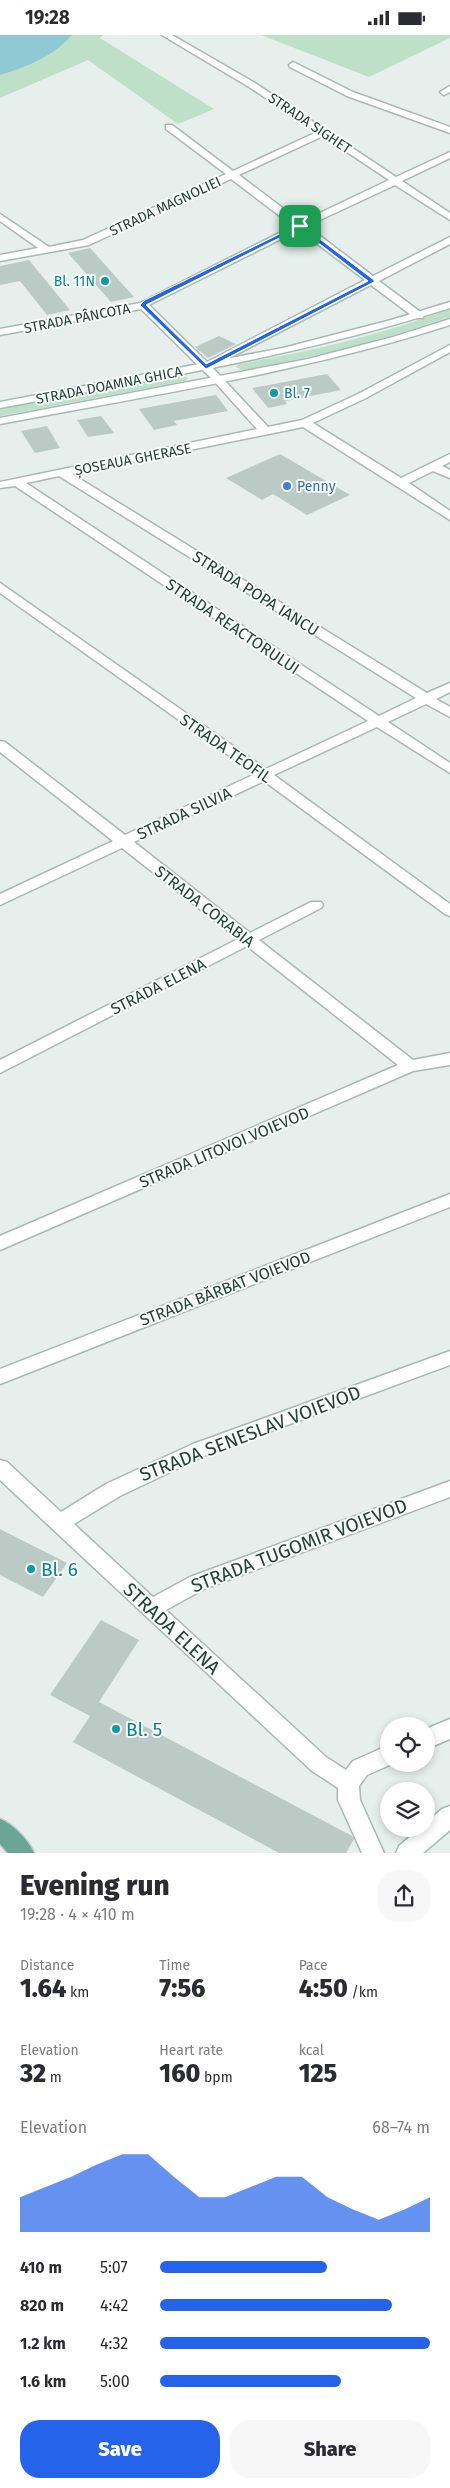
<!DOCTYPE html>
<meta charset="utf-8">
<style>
body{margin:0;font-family:"Fira Sans",sans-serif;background:#f7f7f7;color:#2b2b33;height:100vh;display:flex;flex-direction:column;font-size:19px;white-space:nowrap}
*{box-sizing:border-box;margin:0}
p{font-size:16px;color:#7c7c81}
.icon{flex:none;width:28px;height:28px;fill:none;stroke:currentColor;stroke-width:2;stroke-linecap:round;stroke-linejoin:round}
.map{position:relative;height:1818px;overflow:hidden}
.drawer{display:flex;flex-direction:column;background:#fff;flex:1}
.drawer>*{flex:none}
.tools{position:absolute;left:380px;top:1682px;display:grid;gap:10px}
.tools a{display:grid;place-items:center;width:55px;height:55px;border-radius:50%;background:#fff;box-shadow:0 2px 8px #0003;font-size:25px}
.pin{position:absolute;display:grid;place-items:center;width:42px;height:42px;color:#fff;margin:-21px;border-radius:10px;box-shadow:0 2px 8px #0006}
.round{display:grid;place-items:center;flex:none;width:52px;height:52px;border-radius:20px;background:#f7f7f7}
.head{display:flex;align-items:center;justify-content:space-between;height:85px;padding:0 20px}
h1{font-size:28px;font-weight:800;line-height:38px}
.stats{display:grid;grid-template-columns:repeat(3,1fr);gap:8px;height:85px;padding:5px 20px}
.stats div{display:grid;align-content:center}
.stats b{font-size:25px;font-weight:800}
.stats small{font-size:14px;font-weight:400}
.stats p{font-size:14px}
.chart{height:140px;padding:10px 20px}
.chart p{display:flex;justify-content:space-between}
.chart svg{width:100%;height:90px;margin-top:5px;fill:#2563eb;opacity:.7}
.action{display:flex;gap:10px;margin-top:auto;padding:10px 20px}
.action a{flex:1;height:58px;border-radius:20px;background:#2563eb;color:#fff;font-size:20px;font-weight:800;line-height:58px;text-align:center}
.action a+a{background:#f7f7f7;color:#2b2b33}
ul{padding:0 20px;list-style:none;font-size:16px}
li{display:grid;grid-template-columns:80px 60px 1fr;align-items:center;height:38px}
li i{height:12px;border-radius:6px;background:#2563eb}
.status{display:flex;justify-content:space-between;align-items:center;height:35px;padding:0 25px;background:#fff;direction:ltr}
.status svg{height:14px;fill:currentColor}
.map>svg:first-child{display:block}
.green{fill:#bfe0c8}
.water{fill:#8ec9d4}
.building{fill:#bbcac4}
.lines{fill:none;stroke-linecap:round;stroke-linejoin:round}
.minor-casing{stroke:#a8b8b2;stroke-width:3}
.secondary-casing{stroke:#a4bbb3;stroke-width:3}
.primary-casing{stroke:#c2cac8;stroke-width:3}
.minor{fill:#fff;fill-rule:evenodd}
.secondary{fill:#fff;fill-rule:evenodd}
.primary{fill:#6aa596;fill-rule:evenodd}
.route{fill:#2563eb;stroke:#fff;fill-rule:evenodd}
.culture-dot{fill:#0f9aa8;stroke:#f7fbf9;stroke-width:2}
.shop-dot{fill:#3f7fe0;stroke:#f7fbf9;stroke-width:2}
.labels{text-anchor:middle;stroke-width:4;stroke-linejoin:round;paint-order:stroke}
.far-street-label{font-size:14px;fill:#24423a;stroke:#f7fbf9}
.far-culture-label{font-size:14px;fill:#0d838f;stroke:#f7fbf9;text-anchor:end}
.far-shop-label{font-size:14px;fill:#366cbe;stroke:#f7fbf9;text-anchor:start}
.street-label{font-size:16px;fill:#24423a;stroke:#f7fbf9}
.near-street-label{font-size:19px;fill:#24423a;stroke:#f7fbf9}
.near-culture-label{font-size:19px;fill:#0d838f;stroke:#f7fbf9;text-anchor:start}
</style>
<div class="status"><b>19:28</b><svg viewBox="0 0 49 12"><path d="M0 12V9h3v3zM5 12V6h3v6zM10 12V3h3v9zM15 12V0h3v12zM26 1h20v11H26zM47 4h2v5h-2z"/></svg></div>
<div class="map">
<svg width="450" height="1818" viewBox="0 0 450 1818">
<rect width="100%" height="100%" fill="#e6efeb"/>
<!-- green -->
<path class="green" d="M72,0H103L100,3L214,74L178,89L88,25L0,63V40C28,32 53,22 72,0Z
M261,0H450V3L369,42Z
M450,274V282L359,311L244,336L236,332L239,329C313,316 380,300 450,274Z
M180,340L188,343L185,346L0,381V374Z"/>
<!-- water -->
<path class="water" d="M0,0H72C53,22 27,32 0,40Z"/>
<!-- building -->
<path class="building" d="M90,213L134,262L111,267L68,218Z
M29,225L70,275L47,280L20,246L0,250V231Z
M219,301L236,309L208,323L195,312Z
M327,339L341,355L285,366L287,369L268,373L252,353Z
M216,360L228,376L174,386L177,390L154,395L139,374Z
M101,381L114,398L88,402L77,385Z
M47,391L60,413L35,418L21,396Z
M280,419L350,460L307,480L273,459L262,465L226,443Z
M0,1494L67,1528L43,1562L0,1540Z
M101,1585L139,1605L99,1667L352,1801L354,1804L346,1818H279L73,1707L90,1681L50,1660Z"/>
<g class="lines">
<defs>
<path id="minor" d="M162,0H172L255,48L396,142L450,117V123L402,146L450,178V185L395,150L307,191L373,241L450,202V209L379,246L423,279V283H415L371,250L212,332L268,392L302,385L358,359L450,310V317L366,363L313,388L401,443L450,419V427L442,431L450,435V443L433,436L409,448L450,476V485L303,392L72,439L427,658L450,648V657L436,664L450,672V682L426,669L388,687L450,728V738L377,692L274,740L450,869V881L445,879L264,746L134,807L250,898L311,867H321L323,870L321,873L259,905L413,1025L450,1018V1030L413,1036L0,1215V1201L398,1030L247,911L0,1038V1025L238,904L122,813L0,870V859L113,806L0,717V706L5,707L125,800L255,739L0,558V548L266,734L368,686L15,451L0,453V447L257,394L214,346L141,274L0,300V294L140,268L293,191L231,144L89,210L0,226V220L38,213L0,186V179L49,212L83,205L226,139L166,94V90H172L233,136L317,97L249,52ZM323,101L389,145L301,187L239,140ZM299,195L365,245L207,327L149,270ZM59,441L416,663L379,681L26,448Z
M293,27L353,57L450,92V98L347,61L290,32L289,30Z
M450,51V57L444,60L440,57Z
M450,1159V1172L0,1349V1334Z
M450,1316V1330L206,1420L120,1461L74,1489L153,1562L190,1542L450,1446V1462L204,1554L166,1575L326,1722L346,1735L353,1726L389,1710V1729H392L367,1740L359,1751L360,1765L384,1818H362L338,1765V1753L312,1736L0,1445V1425L7,1427L61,1477L106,1449L193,1409Z
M450,1684V1704L426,1714V1694Z
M450,1771V1795L423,1818H396L399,1811L419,1794H426V1788L442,1774Z"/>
<path id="secondary" d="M450,267V273C303,320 151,345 0,373V367L283,313L391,285Z
M450,284V290C304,337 151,360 0,389V383L308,324L393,302Z"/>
<path id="primary" d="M0,1784C13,1789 28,1805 34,1818H8L0,1809Z"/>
</defs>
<!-- minor casing -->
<use href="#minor" class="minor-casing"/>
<!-- secondary casing -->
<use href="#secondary" class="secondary-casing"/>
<!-- primary casing -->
<use href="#primary" class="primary-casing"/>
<!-- minor -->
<use href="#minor" class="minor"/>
<!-- secondary -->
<use href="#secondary" class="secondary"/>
<!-- primary -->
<use href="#primary" class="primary"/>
</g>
<!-- route -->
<path class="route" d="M300,189L374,245V247L206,334L140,270L145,265ZM299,193L368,246L206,329L146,270Z"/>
<!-- markers -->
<g class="culture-dot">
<circle cx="105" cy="246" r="5"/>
<circle cx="274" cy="358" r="5"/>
<circle cx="31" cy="1534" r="5"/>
<circle cx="116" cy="1694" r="5"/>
</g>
<circle class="shop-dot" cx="287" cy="451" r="5"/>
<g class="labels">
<!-- far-street labels -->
<g class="far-street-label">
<text transform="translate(310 88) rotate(34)" y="5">STRADA SIGHET</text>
<text transform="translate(165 171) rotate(-25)" y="5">STRADA MAGNOLIEI</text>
<text transform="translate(77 283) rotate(-11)" y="5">STRADA PÂNCOTA</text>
<text transform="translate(109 350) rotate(-11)" y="5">STRADA DOAMNA GHICA</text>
<text transform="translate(133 424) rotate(-11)" y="5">ȘOSEAUA GHERASE</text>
</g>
<!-- far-culture labels -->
<g class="far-culture-label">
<text x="95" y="251">Bl. 11N</text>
<text x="284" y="363" text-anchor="start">Bl. 7</text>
</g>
<!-- far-shop labels -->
<g class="far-shop-label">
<text x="297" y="456">Penny</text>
</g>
<!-- street labels -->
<g class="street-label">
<text transform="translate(256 558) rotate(32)" y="6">STRADA POPA IANCU</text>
<text transform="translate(233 591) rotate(34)" y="6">STRADA REACTORULUI</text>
<text transform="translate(226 713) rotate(35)" y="6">STRADA TEOFIL</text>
<text transform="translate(184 778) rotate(-25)" y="6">STRADA SILVIA</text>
<text transform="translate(205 871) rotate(38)" y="6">STRADA CORABIA</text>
<text transform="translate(158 951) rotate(-27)" y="6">STRADA ELENA</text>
<text transform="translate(224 1112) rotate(-23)" y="6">STRADA LITOVOI VOIEVOD</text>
<text transform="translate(225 1253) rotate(-21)" y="6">STRADA BĂRBAT VOIEVOD</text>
</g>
<!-- near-street labels -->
<g class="near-street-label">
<text transform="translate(250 1398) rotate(-21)" y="7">STRADA SENESLAV VOIEVOD</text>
<text transform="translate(299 1510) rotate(-21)" y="7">STRADA TUGOMIR VOIEVOD</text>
<text transform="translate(172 1593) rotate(43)" y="7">STRADA ELENA</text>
</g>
<!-- near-culture labels -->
<g class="near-culture-label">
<text x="41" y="1541">Bl. 6</text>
<text x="126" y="1701">Bl. 5</text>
</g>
</g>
</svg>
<div class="tools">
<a><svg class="icon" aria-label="locate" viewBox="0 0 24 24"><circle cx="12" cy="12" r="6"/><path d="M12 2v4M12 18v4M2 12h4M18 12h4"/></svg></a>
<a><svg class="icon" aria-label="layers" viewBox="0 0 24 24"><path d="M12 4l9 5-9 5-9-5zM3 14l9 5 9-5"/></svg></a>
</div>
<div class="pin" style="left:300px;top:191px;background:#1e9e55"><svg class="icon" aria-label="arrive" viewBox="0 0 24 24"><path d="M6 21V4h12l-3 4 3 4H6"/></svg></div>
</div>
<section class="drawer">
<div class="head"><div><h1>Evening run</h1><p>19:28 · 4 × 410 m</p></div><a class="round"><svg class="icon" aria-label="share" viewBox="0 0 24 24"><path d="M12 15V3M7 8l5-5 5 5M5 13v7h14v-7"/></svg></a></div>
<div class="stats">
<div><p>Distance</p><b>1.64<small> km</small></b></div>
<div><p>Time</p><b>7:56</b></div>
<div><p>Pace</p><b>4:50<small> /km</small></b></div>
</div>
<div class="stats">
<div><p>Elevation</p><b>32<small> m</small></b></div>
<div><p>Heart rate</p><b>160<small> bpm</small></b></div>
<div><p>kcal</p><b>125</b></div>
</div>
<div class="chart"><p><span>Elevation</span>68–74 m</p>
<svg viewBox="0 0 160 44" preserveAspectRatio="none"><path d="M0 44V27L10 22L20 17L30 11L40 6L50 6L60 17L70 27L80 27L90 22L100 17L110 17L120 27L130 33L140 38L150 33L160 27V44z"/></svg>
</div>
<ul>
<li><b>410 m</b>5:07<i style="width:62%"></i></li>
<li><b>820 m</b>4:42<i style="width:86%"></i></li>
<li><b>1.2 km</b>4:32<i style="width:100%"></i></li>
<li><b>1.6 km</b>5:00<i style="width:67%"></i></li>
</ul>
<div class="action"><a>Save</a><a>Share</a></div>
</section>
